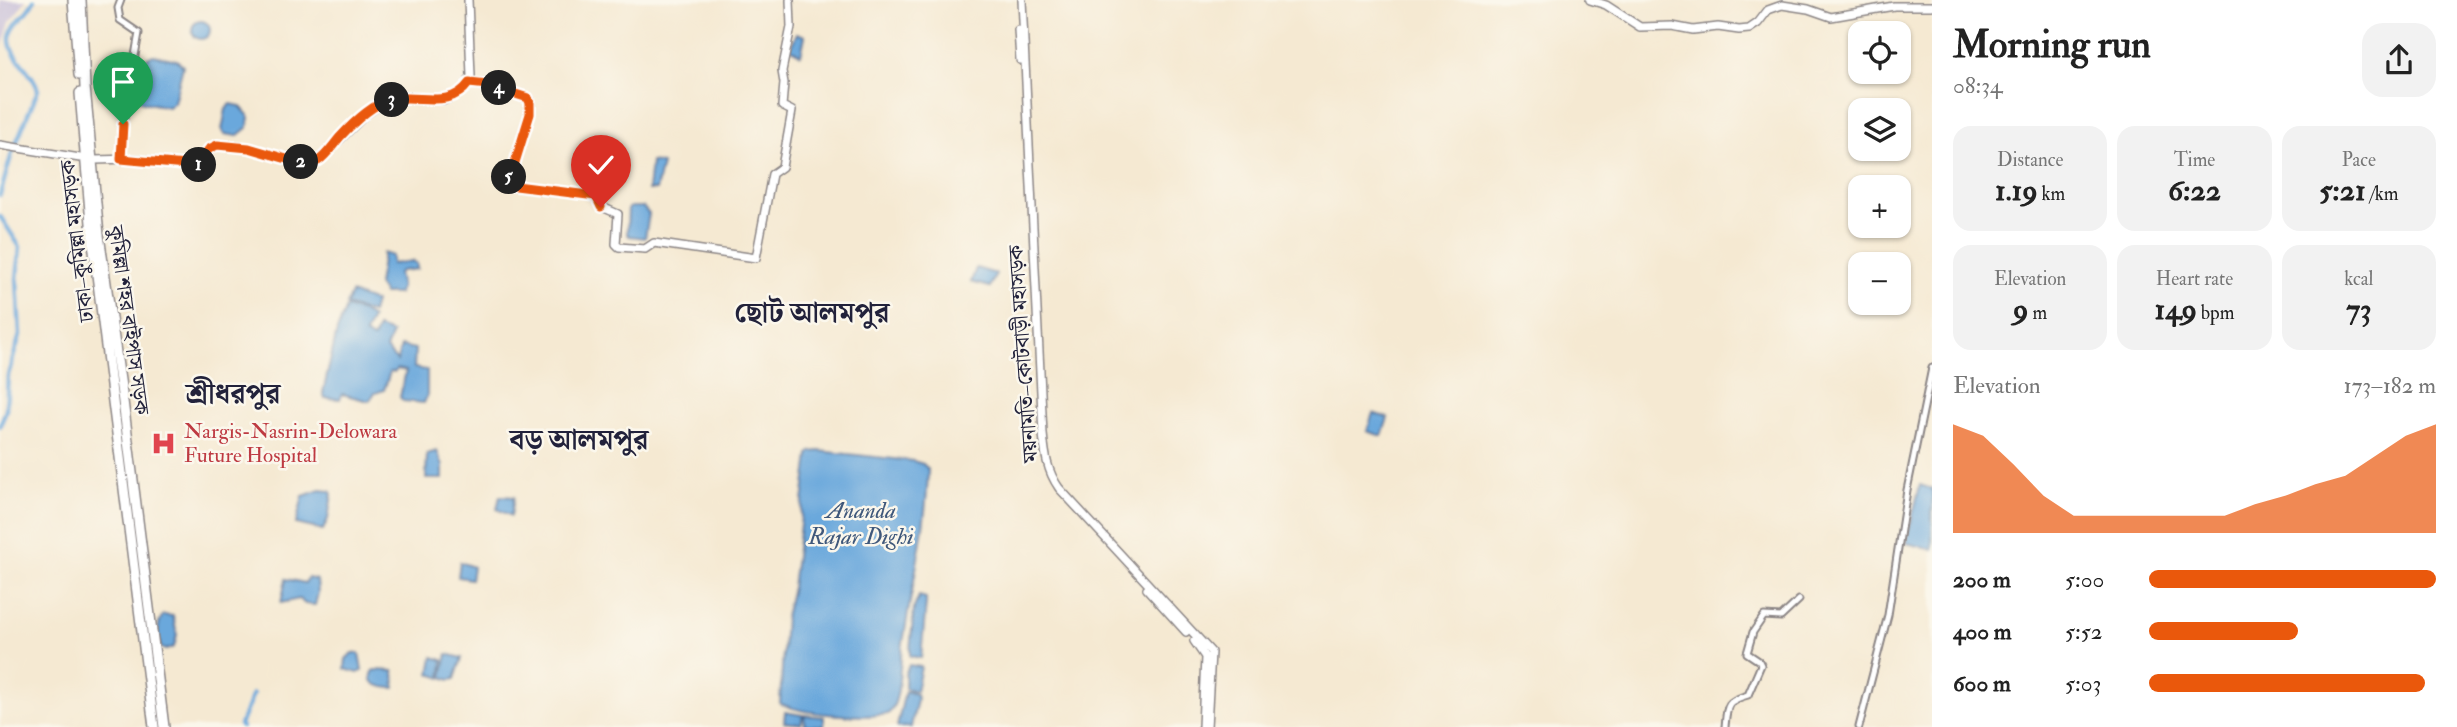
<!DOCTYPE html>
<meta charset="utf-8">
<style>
body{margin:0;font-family:"IM FELL Double Pica","Noto Serif Bengali",serif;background:#f2f2f2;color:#222;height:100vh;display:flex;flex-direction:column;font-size:26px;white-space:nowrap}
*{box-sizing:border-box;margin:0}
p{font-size:23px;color:#767676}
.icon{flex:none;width:38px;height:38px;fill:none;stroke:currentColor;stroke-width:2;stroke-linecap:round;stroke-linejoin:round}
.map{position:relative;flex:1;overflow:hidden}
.sheet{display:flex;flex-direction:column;background:#fff;width:525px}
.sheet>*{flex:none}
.fabs{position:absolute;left:1848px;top:21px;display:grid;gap:14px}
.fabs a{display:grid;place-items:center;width:63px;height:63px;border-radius:14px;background:#fff;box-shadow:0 2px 5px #0004;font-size:35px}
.pin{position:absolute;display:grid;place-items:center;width:60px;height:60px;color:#fff;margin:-72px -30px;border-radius:50% 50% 50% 0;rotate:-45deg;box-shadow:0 0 7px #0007}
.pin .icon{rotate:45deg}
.km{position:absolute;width:35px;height:35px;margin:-18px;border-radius:50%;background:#222;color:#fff;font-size:19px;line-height:35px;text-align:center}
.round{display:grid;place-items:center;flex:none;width:74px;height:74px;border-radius:21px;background:#f2f2f2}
.summary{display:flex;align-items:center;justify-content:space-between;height:119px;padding:0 21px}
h1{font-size:38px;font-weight:800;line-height:52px}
.metrics{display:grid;grid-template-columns:repeat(3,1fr);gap:10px;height:119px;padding:7px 21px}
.metrics div{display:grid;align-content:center;border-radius:18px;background:#f2f2f2;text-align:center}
.metrics b{font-size:30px;font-weight:800}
.metrics small{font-size:19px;font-weight:400}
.metrics p{font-size:19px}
.chart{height:196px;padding:14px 21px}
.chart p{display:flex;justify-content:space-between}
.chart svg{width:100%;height:126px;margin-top:7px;fill:#ea580c;opacity:.7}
ul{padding:0 21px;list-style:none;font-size:23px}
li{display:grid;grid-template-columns:112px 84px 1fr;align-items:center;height:52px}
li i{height:18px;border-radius:9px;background:#ea580c}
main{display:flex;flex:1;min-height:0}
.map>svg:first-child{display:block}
.industrial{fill:#c8bfd8}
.water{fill:#6ba8dc;stroke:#46658c;stroke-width:2}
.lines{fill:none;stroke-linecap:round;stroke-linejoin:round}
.canal{stroke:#6ba8dc;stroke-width:4.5}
.minor-casing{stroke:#8c8686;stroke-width:9}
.major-casing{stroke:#8c8686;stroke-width:10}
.highway-casing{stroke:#8c8686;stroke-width:12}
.minor{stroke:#fff;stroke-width:5}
.major{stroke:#fff;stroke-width:7}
.highway{stroke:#fff;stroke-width:9}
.route-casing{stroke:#fff;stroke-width:14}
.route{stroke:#ea580c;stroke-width:9}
.labels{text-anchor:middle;stroke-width:5;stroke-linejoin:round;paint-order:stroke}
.street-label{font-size:21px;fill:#22223b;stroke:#fbf7ec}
.health-label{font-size:21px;fill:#be3a42;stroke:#fbf7ec;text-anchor:start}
.water-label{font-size:23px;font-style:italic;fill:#3f587b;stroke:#fbf7ec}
.district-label{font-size:28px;font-weight:bold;fill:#22223b;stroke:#fbf7ec}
</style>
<main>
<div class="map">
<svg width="1932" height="727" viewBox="0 0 1932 727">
<rect width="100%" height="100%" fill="#fbf7ec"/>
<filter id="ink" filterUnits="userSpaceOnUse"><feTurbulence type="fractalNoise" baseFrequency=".0143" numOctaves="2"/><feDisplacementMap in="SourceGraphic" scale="14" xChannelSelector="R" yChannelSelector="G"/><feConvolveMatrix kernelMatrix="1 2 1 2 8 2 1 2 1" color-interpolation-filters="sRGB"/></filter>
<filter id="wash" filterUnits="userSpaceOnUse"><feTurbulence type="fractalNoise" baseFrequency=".00686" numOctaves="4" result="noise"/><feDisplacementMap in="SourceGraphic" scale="28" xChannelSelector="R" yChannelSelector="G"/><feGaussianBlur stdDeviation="1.57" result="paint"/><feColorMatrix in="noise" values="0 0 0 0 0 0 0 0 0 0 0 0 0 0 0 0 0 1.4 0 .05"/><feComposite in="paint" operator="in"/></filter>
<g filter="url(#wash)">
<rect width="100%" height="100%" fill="#f5e9d2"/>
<!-- industrial -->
<path class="industrial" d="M0,0H26L10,22L2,47L0,48Z"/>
<!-- water -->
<path class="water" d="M192 30a9 9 0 1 1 18 0a9 9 0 1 1-18 0Z
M797,33L805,36L801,55L790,48Z
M153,55L177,60L183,66L174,102L168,107L143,102L133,95L137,64Z
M231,104L240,106L249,116L248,127L237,136L225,134L222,130L226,109Z
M651,162L662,164L656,190H648Z
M632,207H643L649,214L645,238L629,236L627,233L628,208Z
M383,253L392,256V264L412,261L417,264V269L401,271L398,273L401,287L398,294H384L378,285Z
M976,268L996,274L990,287L971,282Z
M351,293L375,302L372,313L346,305Z
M346,307L362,312L372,318L365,334L373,339L378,328L392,333L386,349L397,361L401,346L415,349L414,368L427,370V396L424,403L403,401L400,397L406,371L397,369L395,372H390L384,390L375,393L369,401L342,394L340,399L325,398L323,393L337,331Z
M1373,413L1388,418L1382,436L1367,431Z
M437,451L443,466V479H426L427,454Z
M819,451L913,461L923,464L928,469C927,532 909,595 901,657C899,674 900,703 888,714C863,718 801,715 780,703L785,617L792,587L809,455L811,452Z
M1920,485L1932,489V549L1906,543Z
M320,490L330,491L332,494L328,519L323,530L296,524L303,496Z
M500,496L514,497L511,516L497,509Z
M460,562L473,567L471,579L458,577Z
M308,578L317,580L318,593L315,605L305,604L299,599L281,603L286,579L305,583Z
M919,596L926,598V603L921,658L910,656V650L914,608Z
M163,615L173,616L177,635L174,647L165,650L161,648C157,638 157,623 163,615Z
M352,653H359L362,671L358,673L345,669L346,659Z
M447,654L462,658L455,679L450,680L442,677Z
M433,657L443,660L441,678L430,674Z
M909,665L921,667L916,691L905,688V674Z
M374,670L394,671L395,688C383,688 365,685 374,670Z
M905,691L916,694L917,700L911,727H897Z
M785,712L803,715L801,724L784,722Z
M804,715L824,717V726L805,725Z"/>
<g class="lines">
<!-- canal -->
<path class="canal" d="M0,195L12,153L38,90C34,71 8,57 10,37C12,23 29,13 34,0
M0,216L20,247L17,279L20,335L8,375L6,410L0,426
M242,727L240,725L253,694"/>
</g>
</g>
<g filter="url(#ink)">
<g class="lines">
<defs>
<path id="minor" d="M121,159V135L139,33L120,20L118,8L121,0
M1725,727C1727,705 1726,701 1748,695L1761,665L1759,661L1747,653L1753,632L1764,616L1781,617L1799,600
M1859,727L1888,615L1907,490L1932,368"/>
<path id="major" d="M1022,0L1043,434C1045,454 1047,471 1059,488L1211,652L1207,727
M1590,0L1606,5L1640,27L1672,26L1693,30L1718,27L1739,30L1749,29L1758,23L1768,10L1782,5L1808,9L1831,17L1894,6H1932
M1018,30L1020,60
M469,83L508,90L530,100V113L508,182L509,186L596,196L602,207L618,214L616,244L619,247L645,249L654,243L756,258L772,174L782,167L792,111L782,106L784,83L782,71L791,27L790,0
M0,145L80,158
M95,160L131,159L196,166L210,150L217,145L249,148L297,162L318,161L366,114L387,100L408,97L445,100L465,89L471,76L468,0
M1147,589L1186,632
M1194,641L1205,657L1202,727"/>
<path id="highway" d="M73,0L79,75
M81,0L85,87L99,235L123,401L164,727
M80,93L92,235L154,727"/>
</defs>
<!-- minor casing -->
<use href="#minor" class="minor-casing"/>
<!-- major casing -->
<use href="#major" class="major-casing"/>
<!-- highway casing -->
<use href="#highway" class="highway-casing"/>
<!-- minor -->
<use href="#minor" class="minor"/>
<!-- major -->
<use href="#major" class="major"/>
<!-- highway -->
<use href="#highway" class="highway"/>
</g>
</g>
<g class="lines" filter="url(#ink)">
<defs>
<path id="route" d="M123,124L121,159L196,166L209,149L217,145L249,148L297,162L318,161C327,155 333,145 340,137C352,124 370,106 388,100C416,92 449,111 469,83L488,85L528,98L530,103V114L508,185L596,196L601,207"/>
</defs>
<!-- route casing -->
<use href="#route" class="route-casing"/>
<!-- route -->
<use href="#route" class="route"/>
</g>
<!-- icons -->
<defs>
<symbol id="hospital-bare" viewBox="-9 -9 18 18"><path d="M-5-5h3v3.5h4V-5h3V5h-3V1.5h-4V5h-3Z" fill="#e0444e" stroke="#fbf7ec" stroke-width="2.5" paint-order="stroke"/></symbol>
</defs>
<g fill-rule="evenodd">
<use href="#hospital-bare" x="146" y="426" width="35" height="35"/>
</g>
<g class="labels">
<!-- street labels -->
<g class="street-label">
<text transform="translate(77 241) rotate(-97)" y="7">ঢাকা–কুমিল্লা মহাসড়ক</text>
<text transform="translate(129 320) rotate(82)" y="7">কুমিল্লা শহর বাইপাস সড়ক</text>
<text transform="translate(1023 354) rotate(-94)" y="7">ময়নামতি–কোটবাড়ী মহাসড়ক</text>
</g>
<!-- health labels -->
<g class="health-label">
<text x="184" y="438">Nargis-Nasrin-Delowara<tspan x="184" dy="24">Future Hospital</tspan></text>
</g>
<!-- water labels -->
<g class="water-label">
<text x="861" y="518">Ananda<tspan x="861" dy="26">Rajar Dighi</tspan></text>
</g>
<!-- district labels -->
<g class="district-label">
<text x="812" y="322">ছোট আলমপুর</text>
<text x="233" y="403">শ্রীধরপুর</text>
<text x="579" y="449">বড় আলমপুর</text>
</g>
</g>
</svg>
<div class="fabs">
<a><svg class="icon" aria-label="locate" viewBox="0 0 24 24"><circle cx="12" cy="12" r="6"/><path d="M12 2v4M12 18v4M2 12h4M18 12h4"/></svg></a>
<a><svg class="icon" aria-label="layers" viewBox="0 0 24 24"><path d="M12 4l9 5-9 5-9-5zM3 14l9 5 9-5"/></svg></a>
<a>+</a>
<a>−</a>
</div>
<div class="pin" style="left:123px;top:124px;background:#1e9e55"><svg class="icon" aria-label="arrive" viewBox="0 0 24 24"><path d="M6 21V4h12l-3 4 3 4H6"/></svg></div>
<div class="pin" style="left:601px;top:207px;background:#d93025"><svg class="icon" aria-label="check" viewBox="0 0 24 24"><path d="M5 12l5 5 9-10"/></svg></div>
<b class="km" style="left:199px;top:165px">1</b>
<b class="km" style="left:301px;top:162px">2</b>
<b class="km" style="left:392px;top:100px">3</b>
<b class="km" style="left:499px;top:88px">4</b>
<b class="km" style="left:509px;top:177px">5</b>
</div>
<section class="sheet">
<div class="summary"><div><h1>Morning run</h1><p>08:34</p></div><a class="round"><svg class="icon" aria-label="share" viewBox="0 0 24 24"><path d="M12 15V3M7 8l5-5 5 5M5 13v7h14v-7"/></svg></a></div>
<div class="metrics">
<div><p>Distance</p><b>1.19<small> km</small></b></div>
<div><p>Time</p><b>6:22</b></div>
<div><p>Pace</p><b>5:21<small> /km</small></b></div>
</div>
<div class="metrics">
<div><p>Elevation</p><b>9<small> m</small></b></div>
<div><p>Heart rate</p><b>149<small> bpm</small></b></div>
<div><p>kcal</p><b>73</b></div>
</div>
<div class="chart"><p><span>Elevation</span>173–182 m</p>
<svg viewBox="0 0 160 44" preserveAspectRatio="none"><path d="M0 44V6L10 10L20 20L30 31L40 38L50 38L60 38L70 38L80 38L90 38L100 34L110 31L120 27L130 24L140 17L150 10L160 6V44z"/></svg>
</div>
<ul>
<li><b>200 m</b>5:00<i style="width:100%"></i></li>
<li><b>400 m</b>5:52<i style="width:52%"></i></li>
<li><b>600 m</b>5:03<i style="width:96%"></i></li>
</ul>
</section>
</main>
